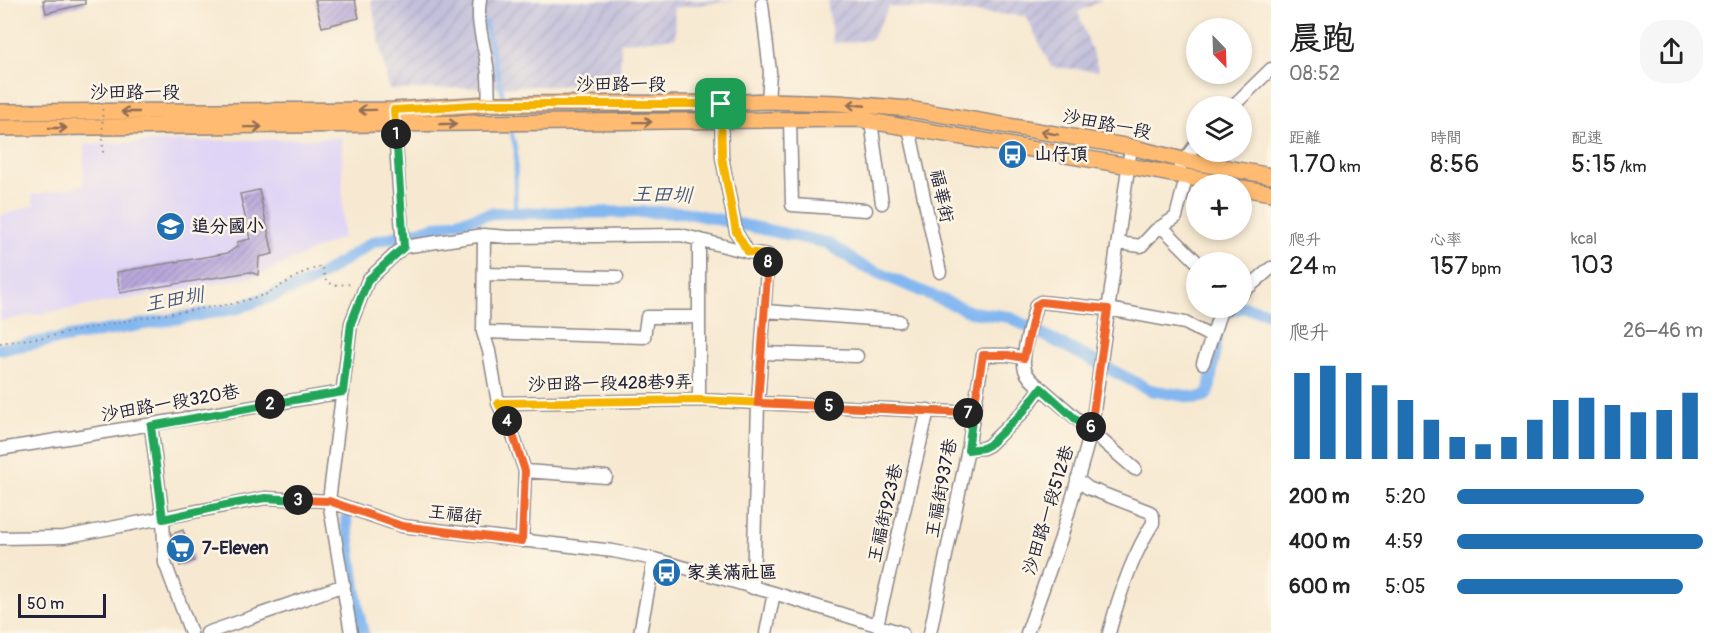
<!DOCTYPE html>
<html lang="zh-TW">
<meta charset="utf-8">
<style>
body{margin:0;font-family:Pangolin,"LXGW WenKai TC",sans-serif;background:#f6f6f6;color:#222;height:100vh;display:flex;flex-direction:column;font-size:22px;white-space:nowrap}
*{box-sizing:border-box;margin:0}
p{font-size:20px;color:#767676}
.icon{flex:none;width:33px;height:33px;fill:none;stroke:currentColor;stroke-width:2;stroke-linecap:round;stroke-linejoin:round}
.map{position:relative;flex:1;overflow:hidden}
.details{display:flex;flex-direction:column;background:#fff;width:450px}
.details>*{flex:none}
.needle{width:39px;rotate:157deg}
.fabs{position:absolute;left:1186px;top:18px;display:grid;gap:12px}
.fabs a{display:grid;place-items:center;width:66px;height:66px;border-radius:50%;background:#fff;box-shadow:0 3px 9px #0003;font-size:30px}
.scale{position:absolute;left:18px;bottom:15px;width:88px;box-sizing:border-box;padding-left:6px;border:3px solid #22223b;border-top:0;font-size:16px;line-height:21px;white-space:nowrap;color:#22223b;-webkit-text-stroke:4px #fcf5e5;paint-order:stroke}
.pin{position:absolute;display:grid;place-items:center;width:51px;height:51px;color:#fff;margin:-26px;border-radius:12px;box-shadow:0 3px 9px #0006}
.km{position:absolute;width:30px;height:30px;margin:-15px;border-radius:50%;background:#222;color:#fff;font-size:16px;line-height:30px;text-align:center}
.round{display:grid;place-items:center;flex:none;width:63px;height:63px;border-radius:24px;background:#f6f6f6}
.overview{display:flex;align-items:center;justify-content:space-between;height:102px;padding:0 18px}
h1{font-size:33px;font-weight:600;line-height:45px}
.stats{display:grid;grid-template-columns:repeat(3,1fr);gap:9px;height:102px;padding:6px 18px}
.stats div{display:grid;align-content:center}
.stats b{font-size:26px;font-weight:600}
.stats small{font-size:16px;font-weight:400}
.stats p{font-size:16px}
.chart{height:168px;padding:12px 18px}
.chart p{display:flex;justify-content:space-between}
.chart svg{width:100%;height:108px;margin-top:6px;stroke:#1f6fb2;stroke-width:6}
ul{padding:0 18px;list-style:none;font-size:20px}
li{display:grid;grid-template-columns:96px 72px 1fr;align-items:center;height:45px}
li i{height:15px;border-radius:8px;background:#1f6fb2}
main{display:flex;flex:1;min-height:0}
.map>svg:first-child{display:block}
.built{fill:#dfd4f5}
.industrial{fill:url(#industrial-furrows)}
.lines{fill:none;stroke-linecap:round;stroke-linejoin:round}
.stream{stroke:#83b7f0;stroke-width:4}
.canal{stroke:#83b7f0;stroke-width:12}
.building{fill:url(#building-hatch)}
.minor-casing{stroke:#8c8686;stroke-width:15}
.major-casing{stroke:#8c8686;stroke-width:18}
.path{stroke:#8c8686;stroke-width:2;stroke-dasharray:1.5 4.5;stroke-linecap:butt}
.minor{stroke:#fff;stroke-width:12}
.major{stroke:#ffbb71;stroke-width:15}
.path-bridge{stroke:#8c8686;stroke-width:2;stroke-dasharray:1.5 4.5;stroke-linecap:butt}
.oneway{stroke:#906e56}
.split-1-casing{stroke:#fff;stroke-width:12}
.split-2-casing{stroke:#fff;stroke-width:12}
.split-3-casing{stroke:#fff;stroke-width:12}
.split-4-casing{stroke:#fff;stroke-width:12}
.split-5-casing{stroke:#fff;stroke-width:12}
.split-6-casing{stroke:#fff;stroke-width:12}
.split-7-casing{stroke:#fff;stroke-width:12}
.split-8-casing{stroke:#fff;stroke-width:12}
.split-9-casing{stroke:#fff;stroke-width:12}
.split-1{stroke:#f5b400;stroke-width:8}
.split-2{stroke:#22a559;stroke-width:8}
.split-3{stroke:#22a559;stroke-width:8}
.split-4{stroke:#f0652b;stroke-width:8}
.split-5{stroke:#f5b400;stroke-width:8}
.split-6{stroke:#22a559;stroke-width:8}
.split-7{stroke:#f0652b;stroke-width:8}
.split-8{stroke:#f0652b;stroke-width:8}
.split-9{stroke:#f5b400;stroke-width:8}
.labels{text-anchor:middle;stroke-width:5;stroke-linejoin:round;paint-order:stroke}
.street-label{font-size:18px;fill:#22223b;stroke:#fcf5e5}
.poi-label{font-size:18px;font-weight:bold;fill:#22223b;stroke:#fcf5e5;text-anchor:start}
.water-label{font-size:20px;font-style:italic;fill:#44567a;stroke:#fcf5e5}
</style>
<main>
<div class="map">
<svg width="1271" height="633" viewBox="0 0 1271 633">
<defs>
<pattern id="industrial-furrows" width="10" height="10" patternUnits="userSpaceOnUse" patternTransform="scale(1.5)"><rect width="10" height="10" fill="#c3c0db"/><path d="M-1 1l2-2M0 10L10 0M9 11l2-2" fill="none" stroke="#a7a5bd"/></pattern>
<pattern id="building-hatch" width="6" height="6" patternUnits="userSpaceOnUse" patternTransform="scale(1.5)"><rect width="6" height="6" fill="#b9a9dc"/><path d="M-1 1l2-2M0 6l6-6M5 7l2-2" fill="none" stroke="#9689b4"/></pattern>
</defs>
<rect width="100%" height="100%" fill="#fcf5e5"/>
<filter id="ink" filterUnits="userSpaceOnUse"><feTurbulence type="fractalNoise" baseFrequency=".0167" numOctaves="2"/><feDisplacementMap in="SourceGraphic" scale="12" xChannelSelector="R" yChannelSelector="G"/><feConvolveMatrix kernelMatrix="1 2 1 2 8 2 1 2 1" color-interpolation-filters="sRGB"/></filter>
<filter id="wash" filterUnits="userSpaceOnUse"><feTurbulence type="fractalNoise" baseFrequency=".008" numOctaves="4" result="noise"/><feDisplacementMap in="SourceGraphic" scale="24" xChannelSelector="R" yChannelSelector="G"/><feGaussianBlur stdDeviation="1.35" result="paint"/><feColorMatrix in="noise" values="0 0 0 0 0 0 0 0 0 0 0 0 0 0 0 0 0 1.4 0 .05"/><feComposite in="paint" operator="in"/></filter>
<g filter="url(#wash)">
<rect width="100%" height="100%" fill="#f7e9d1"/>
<!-- built -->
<path class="built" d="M342,138L343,237L257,276L0,321V216L34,205L32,195L84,185V144Z"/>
<!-- industrial -->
<path class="industrial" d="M371,0H736L674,8L676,38L621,42L620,84L389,90Z
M827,0H1103L1078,12L1099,71L1051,67L1026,16L889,7L871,40L833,43Z"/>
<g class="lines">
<!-- stream -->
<path class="stream" d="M485,22L504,99
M510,127L516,150L515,212"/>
<!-- canal -->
<path class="canal" d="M1242,307L1271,313
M0,349L238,308L310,282L373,242L494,213L683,212L828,243L862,266L971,312L1009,317L1150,390L1197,398L1205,396L1209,391L1219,323C1224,314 1229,309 1240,308
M346,519L358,611L363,633"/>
</g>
<g id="blocks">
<!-- building -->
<path class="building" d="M43,0H85V4L46,13Z
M315,0H355L359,18L322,27Z
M259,190L273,254L259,257L258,275L250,272L120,293L117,272L228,253L238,246L237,242L250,239L240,194Z
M183,530L194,561L180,566L172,544V534Z"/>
</g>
</g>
<g filter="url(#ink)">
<use href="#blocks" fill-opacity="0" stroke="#8c8686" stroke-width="1.5"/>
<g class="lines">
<defs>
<path id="minor" d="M480,0C476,24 484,43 487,66C489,78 488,91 489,104
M762,4L770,72L768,101
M721,103L722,157L736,232L748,252L768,255L758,403L753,588
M1233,106L1271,69
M790,120L792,205L866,210
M871,121L882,203
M909,128L940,272
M1180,166L1197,143
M1162,227L1197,262
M484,235L483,332L489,351L498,403L512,432L525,471L522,541
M1118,243L1141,246L1156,230L1176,217L1186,178
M403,247L484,235L508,237L681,235L748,252
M484,274L617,277
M1242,293L1271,268
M765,311L899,321
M483,332L644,337L647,317H698
M1212,337L1220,313L1226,308
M762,353L857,356
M1041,388C1034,383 1028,378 1025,370C1020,355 1032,321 1036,305L1041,302L1108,309L1185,323L1212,337L1203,363
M699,400V240
M498,403L699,400L973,413
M151,426L163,519L165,563L191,633
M0,449C115,431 229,411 343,392
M968,449L983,448L989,445L1023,412L1041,388L1135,469
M525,471L606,477
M1077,479L1088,488L1150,512L1153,517V523C1132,556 1119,595 1109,633
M0,538L64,537L265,498L329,501L402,526L613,551L654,559L774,593L902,633
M877,625L928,410
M207,633L344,585
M351,633L329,501L351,323L368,280L403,247L394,116
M640,633L654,559
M766,633L774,593
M930,633L968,449L983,355H1008L1024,358
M1027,633L1061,538L1091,432L1131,147"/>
<path id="major" d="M0,112L394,110L489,104L721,103L768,101L838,103L909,109L1131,147L1183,160L1271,176
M0,128L858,119L1129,166L1224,184
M1242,188L1271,193"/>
</defs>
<!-- minor casing -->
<use href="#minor" class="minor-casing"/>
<!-- major casing -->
<use href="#major" class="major-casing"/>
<!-- path -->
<path class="path" d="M0,343L52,336L140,318L232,304L267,294L304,272L322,266L326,281L334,285L353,284"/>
<!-- minor -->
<use href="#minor" class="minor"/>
<!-- major -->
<use href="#major" class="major"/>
<!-- path-bridge -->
<path class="path-bridge" d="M102,91L103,154"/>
</g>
<!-- one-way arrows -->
<defs><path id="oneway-shaft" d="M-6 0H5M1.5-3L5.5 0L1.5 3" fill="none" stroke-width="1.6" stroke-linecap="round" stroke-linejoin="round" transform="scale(1.5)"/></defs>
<g class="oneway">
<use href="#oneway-shaft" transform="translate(856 105) rotate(-175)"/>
<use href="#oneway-shaft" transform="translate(367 110) rotate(179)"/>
<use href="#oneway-shaft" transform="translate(130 112) rotate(180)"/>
<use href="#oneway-shaft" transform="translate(643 122) rotate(-1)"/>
<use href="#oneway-shaft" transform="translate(448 124)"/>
<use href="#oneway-shaft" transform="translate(253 127) rotate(-1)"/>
<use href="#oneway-shaft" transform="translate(58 128)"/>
<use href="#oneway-shaft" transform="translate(1049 133) rotate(-170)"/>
</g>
</g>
<g class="lines" filter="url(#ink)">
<defs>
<path id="split-1" d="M396,134L394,110L489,104H721"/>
<path id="split-2" d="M270,404L343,392L351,323L368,280L404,247L396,134"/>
<path id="split-3" d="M270,404L151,426L163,519L226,505L265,498L298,500"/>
<path id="split-4" d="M298,500L329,501L402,526L522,541L525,471L512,432L507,421"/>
<path id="split-5" d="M507,421L498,403L699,400L829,406"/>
<path id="split-6" d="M829,406L973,413L968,450L983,448L989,445L1023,412L1041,388L1090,432L1091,427"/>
<path id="split-7" d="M968,413H973L983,355H1008L1024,358L1036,305L1041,302L1108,309L1091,427"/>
<path id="split-8" d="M768,262L758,403L968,413"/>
<path id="split-9" d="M721,104L722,157L736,232L748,252L768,255V262"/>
</defs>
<!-- split-1 casing -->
<use href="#split-1" class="split-1-casing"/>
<!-- split-2 casing -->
<use href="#split-2" class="split-2-casing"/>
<!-- split-3 casing -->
<use href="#split-3" class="split-3-casing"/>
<!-- split-4 casing -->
<use href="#split-4" class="split-4-casing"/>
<!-- split-5 casing -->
<use href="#split-5" class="split-5-casing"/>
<!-- split-6 casing -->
<use href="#split-6" class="split-6-casing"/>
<!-- split-7 casing -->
<use href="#split-7" class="split-7-casing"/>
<!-- split-8 casing -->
<use href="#split-8" class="split-8-casing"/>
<!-- split-9 casing -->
<use href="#split-9" class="split-9-casing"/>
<!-- split-1 -->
<use href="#split-1" class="split-1"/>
<!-- split-2 -->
<use href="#split-2" class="split-2"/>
<!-- split-3 -->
<use href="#split-3" class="split-3"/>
<!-- split-4 -->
<use href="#split-4" class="split-4"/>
<!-- split-5 -->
<use href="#split-5" class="split-5"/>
<!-- split-6 -->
<use href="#split-6" class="split-6"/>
<!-- split-7 -->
<use href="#split-7" class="split-7"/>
<!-- split-8 -->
<use href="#split-8" class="split-8"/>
<!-- split-9 -->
<use href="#split-9" class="split-9"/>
</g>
<!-- icons -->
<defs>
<symbol id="bus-disc" viewBox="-11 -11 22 22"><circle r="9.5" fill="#1f6fb2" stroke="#fcf5e5"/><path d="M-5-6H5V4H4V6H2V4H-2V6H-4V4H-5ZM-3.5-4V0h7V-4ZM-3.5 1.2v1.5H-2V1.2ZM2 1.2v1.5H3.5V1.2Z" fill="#fff"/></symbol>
<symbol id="school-disc" viewBox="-11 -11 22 22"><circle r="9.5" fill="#1f6fb2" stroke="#fcf5e5"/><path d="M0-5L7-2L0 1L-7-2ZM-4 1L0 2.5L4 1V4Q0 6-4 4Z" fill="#fff"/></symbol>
<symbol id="supermarket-disc" viewBox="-11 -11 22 22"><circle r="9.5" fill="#1f6fb2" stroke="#fcf5e5"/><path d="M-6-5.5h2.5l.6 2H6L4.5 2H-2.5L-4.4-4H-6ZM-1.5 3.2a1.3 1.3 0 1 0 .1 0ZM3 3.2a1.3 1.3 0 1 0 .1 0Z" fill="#fff"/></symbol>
</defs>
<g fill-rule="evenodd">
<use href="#bus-disc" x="996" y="138" width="33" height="33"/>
<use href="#school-disc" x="154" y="210" width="33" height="33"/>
<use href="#supermarket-disc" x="164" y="532" width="33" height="33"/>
<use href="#bus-disc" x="650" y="556" width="33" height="33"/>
</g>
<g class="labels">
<!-- street labels -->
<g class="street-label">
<text x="621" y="90">沙田路一段</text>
<text x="135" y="98">沙田路一段</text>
<text transform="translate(1107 124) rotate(11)" y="6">沙田路一段</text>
<text transform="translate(942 196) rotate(78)" y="6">福華街</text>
<text transform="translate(610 383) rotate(-1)" y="6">沙田路一段428巷9弄</text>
<text transform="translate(170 403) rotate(-10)" y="6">沙田路一段320巷</text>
<text transform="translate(941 488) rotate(-79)" y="6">王福街937巷</text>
<text transform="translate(1048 510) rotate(-73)" y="6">沙田路一段512巷</text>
<text transform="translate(885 513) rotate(-77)" y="6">王福街923巷</text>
<text transform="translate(455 514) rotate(7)" y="6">王福街</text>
</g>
<!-- poi labels -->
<g class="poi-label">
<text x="1034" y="160">山仔頂</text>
<text x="192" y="232">追分國小</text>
<text x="202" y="554">7-Eleven</text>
<text x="687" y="578">家美滿社區</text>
</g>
<!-- water labels -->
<g class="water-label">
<text transform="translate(662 194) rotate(2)" y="7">王田圳</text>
<text transform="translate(174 299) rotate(-10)" y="7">王田圳</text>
</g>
</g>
</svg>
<div class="fabs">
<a><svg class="needle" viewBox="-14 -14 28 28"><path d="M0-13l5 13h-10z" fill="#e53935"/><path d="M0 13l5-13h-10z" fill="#767676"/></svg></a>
<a><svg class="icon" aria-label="layers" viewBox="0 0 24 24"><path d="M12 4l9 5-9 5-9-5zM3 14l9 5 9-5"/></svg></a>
<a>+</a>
<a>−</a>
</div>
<div class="scale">50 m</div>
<div class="pin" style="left:721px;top:104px;background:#1e9e55"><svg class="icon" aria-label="arrive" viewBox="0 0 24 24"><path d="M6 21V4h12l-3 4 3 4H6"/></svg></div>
<b class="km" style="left:396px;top:134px">1</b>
<b class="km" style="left:270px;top:404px">2</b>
<b class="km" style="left:298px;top:500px">3</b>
<b class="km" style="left:507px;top:421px">4</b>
<b class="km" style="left:829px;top:406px">5</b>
<b class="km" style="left:1091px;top:427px">6</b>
<b class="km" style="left:968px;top:413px">7</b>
<b class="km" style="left:768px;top:262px">8</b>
</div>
<section class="details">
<div class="overview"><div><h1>晨跑</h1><p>08:52</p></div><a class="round"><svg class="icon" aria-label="share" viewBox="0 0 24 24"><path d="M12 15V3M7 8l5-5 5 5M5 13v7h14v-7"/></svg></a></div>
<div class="stats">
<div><p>距離</p><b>1.70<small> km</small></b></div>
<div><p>時間</p><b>8:56</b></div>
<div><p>配速</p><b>5:15<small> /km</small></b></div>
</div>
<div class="stats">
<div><p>爬升</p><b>24<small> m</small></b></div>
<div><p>心率</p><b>157<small> bpm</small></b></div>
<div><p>kcal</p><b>103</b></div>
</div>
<div class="chart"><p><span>爬升</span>26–46 m</p>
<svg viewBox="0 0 160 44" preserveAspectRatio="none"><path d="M5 44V9M15 44V6M25 44V9M35 44V14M45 44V20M55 44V28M65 44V35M75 44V38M85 44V35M95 44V28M105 44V20M115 44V19M125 44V22M135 44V25M145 44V24M155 44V17"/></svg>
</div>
<ul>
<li><b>200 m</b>5:20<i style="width:76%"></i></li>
<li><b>400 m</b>4:59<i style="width:100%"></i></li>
<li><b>600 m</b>5:05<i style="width:92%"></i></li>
</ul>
</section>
</main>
